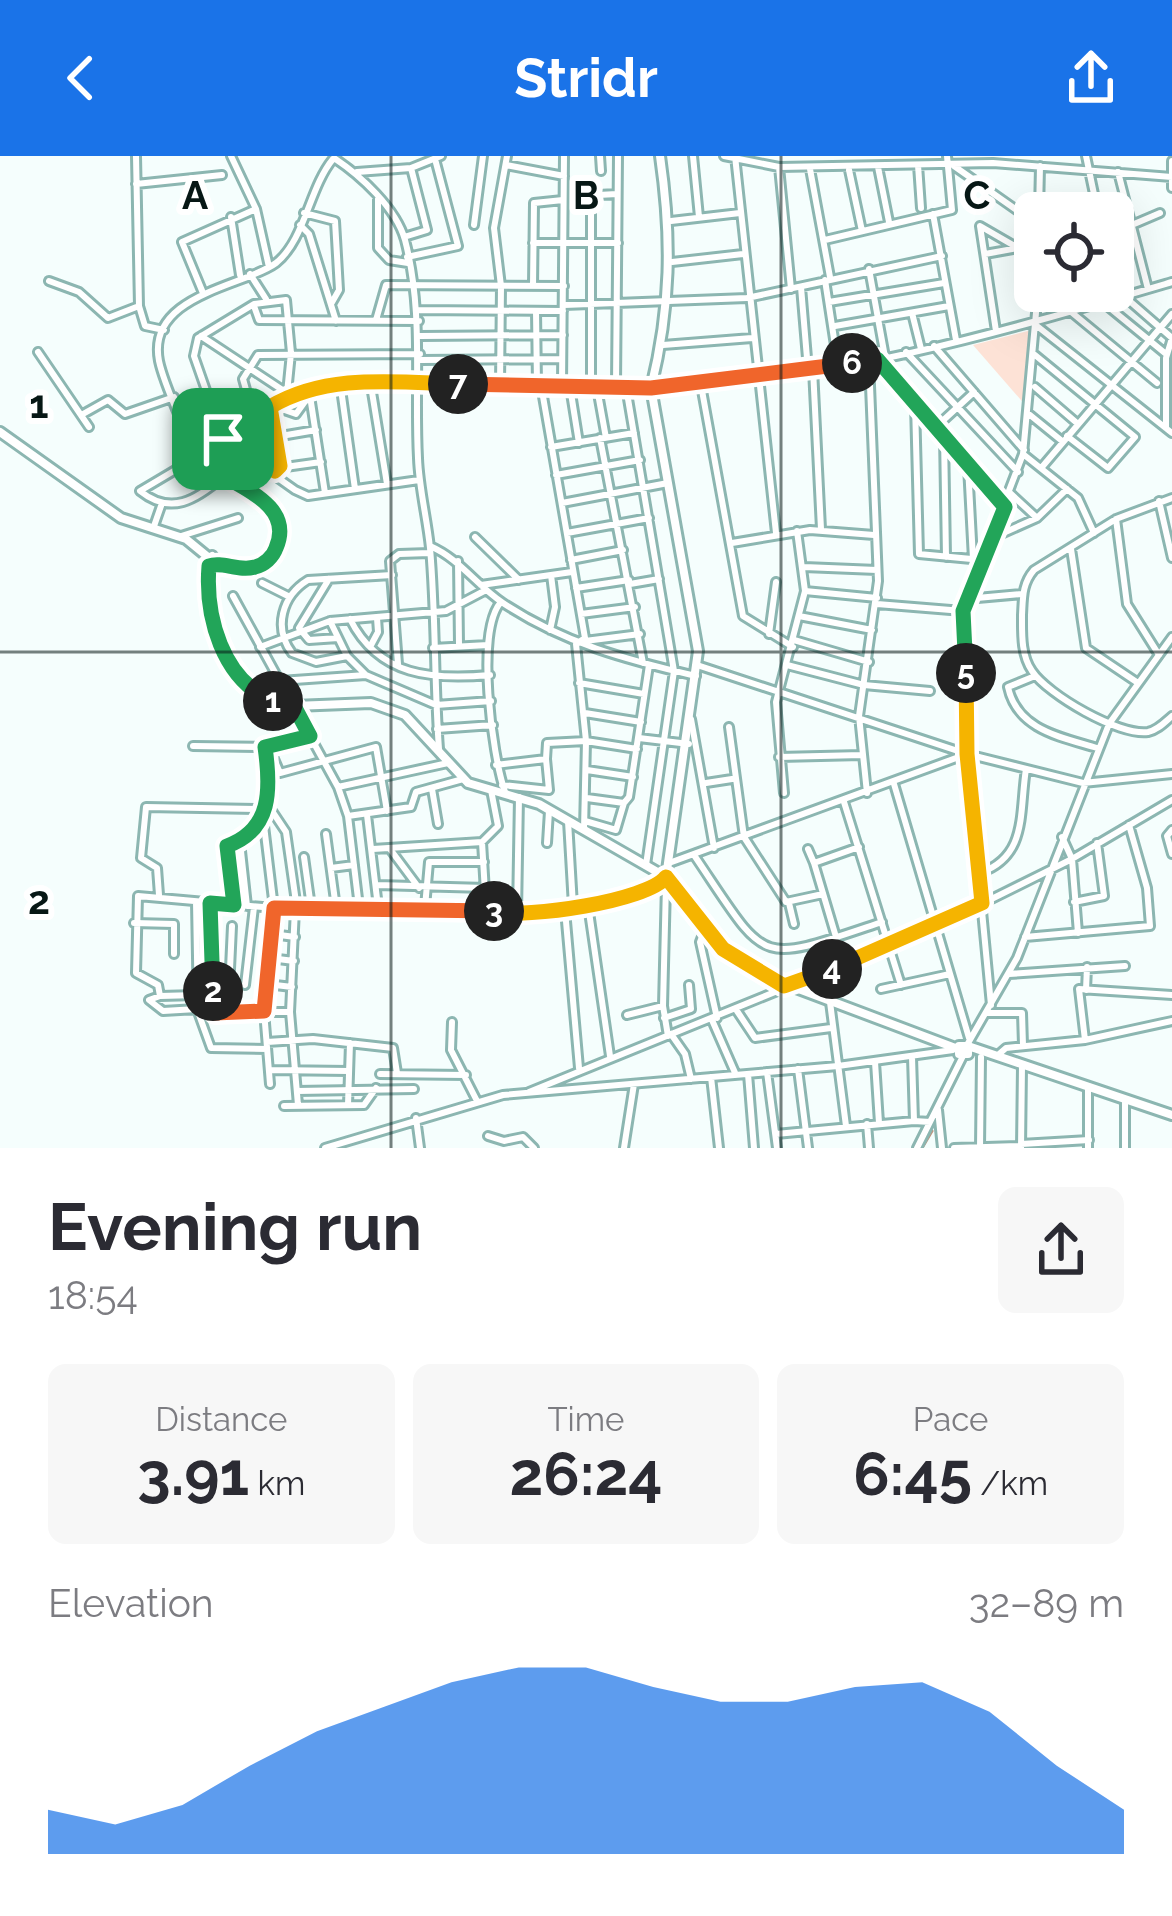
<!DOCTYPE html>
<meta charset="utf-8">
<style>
body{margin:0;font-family:Raleway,sans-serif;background:#f7f7f7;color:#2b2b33;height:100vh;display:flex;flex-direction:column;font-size:45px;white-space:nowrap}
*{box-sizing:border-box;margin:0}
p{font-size:39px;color:#7c7c81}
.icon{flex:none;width:66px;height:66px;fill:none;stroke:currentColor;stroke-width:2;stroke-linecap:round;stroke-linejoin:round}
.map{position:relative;height:992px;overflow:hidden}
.sheet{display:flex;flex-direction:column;background:#fff;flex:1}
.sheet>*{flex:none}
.controls{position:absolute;left:1014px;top:36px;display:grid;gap:24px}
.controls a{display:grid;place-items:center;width:120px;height:120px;border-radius:18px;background:#fff;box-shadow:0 12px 48px #0002;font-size:60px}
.pin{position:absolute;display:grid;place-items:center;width:102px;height:102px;color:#fff;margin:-51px;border-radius:24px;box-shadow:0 6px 18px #0006}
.km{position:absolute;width:60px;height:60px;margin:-30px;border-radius:50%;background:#222;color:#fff;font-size:33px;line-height:60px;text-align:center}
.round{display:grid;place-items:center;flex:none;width:126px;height:126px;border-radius:18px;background:#f7f7f7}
.headline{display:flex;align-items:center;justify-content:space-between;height:204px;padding:0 48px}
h1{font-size:66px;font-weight:700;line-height:90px}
.metrics{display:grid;grid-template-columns:repeat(3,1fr);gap:18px;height:204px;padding:12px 48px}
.metrics div{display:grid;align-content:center;border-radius:18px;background:#f7f7f7;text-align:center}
.metrics b{font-size:60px;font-weight:700}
.metrics small{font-size:33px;font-weight:400}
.metrics p{font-size:33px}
.chart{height:336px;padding:24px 48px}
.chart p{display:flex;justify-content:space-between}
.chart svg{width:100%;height:216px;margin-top:12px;fill:#1a73e8;opacity:.7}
header{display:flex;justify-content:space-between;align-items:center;height:156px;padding:0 48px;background:#1a73e8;color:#fff;font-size:54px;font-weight:700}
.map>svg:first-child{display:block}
.green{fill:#fde2d6}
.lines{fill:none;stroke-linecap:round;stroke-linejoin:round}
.stream{stroke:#bd937e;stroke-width:3}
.minor-casing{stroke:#8cb6b1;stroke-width:12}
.tertiary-casing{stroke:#8cb6b1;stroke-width:14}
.minor{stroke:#fff;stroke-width:6}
.tertiary{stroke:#fff;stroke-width:8}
.split-1-casing{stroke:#fff;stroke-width:24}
.split-2-casing{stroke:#fff;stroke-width:24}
.split-3-casing{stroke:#fff;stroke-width:24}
.split-4-casing{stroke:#fff;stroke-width:24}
.split-5-casing{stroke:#fff;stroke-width:24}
.split-6-casing{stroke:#fff;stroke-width:24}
.split-7-casing{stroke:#fff;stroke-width:24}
.split-8-casing{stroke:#fff;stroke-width:24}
.split-1{stroke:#22a559;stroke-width:15}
.split-2{stroke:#22a559;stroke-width:15}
.split-3{stroke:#f0652b;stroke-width:15}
.split-4{stroke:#f5b400;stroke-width:15}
.split-5{stroke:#f5b400;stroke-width:15}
.split-6{stroke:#22a559;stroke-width:15}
.split-7{stroke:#f0652b;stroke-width:15}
.split-8{stroke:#f5b400;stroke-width:15}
.grid{fill:none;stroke:#071715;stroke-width:3;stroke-opacity:0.55}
.grid-label{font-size:39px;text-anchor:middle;font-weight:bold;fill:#071715;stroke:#fff;stroke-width:12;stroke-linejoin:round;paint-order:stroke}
</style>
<header><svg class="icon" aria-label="back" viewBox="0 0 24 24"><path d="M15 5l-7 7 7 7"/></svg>Stridr<svg class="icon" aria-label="share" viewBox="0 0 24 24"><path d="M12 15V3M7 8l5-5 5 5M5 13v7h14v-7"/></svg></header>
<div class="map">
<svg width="1172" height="992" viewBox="0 0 1172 992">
<rect width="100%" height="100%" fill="#f5fefd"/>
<!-- green -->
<path class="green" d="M1036,173L1027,251L973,189Z"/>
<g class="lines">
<!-- stream -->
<path class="stream" d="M922,992L932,975"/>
<defs>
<path id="minor" d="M136,0L139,150L145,170L164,174
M600,0L601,15
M693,0L699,61
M724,0L779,11L993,7L1172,21
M735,0L776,377
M1086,0L1098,57
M334,2C361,20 396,52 405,84C424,157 414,227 418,302C419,332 427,362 430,392C436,459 434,527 439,593
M1172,5V32
M506,9L564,20
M918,9L921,52
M954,10L1035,67
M779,11L791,133
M878,11L889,66
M810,13L830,121
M849,14L862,75
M357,16L411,12L441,0
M1118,16L1148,133
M136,28L222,19
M378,43V92L389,104L408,107
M256,53L269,111
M304,57L335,65L339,134L331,148
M1039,57L1040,10
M933,58L956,184
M231,61L240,119
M671,65L740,57
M300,69L309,78L336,165
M474,69L483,0
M1113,77L1160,57
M404,81L427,74L411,12
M825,84L952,54L947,0
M533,87H618
M985,98L1035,89
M407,101L458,90L435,3
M672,106L743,98
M869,113L885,201
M250,118L266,143
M825,124L838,209
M49,125L79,136L108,162L139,150
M533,130L534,47L563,44
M801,131L808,214
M203,137L182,86L256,53L231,0
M1125,141L1172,182
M829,146L944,127
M1105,148L1166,198
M564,149L747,142L942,100
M254,150L259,164L419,165
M417,154L563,155
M536,155L537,229
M1070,155L1157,227
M912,157L921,193
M376,164L386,129L564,130
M835,170L949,150
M1037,170L1172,277
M996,175L980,70L1018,92
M201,180L287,237
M420,180L563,179
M663,189L752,182
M934,190L1024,294
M38,196L89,271
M906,196L1018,316
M1035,199L1135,281L1108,312L1067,280
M421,204L561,203
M878,204L1005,351
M813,213L821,373
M340,226L355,333
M500,229L501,130L494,72L507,0
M541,229L585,482L576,488L586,585L584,674
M701,229L743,460L793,491
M371,230L387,328
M562,230L564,0
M591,230V45L598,39L617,38
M616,230L618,0
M570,231L579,287
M626,231L674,515L646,709
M1035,231L1078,268
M597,232L606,282
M287,237L291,197L286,144L254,148L198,182L194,200L223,283L295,334L308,340L419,324
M310,240L325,337
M915,248L919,398L982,404
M273,250L296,258L309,240
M270,251L280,310
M83,258L108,244L125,258L174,241
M1030,259L1062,285
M254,262L243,223L258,199L420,198
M937,270L974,236
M1166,272V202L1172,182
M944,279L946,401
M275,281L316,274
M600,282L643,507
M551,291L634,277
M1023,298L1078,342L1094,377
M199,300L140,335C171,360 196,344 223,321
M202,305L273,250L326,228C434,218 546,234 655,232C830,227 1005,175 1172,126
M968,310L973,403
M1042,311L1172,158
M278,312L321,306
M556,319L640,304
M1010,337L1037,362
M1172,342L1116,363L1034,414C1022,428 1023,442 1022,459C1022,478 1021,499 1032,515C1048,539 1119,580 1148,576C1158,574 1165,566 1172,560
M1159,345L1172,402
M562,347L668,327
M1116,363L1127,448L1159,499
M153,373L161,350
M567,377L649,362
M178,381L238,362
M475,381L519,424
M992,382L1037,362L1067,333
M732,387L810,374L874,379
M430,390C460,403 476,429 503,447C563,487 627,504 696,520
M1071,393L1086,492L1138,527
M571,404L623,394
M458,405L459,489
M216,407C249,416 292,407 275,361C263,329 223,329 203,307C191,293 163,224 159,205C146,138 246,130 276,107C305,84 309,32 333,3
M804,411L877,414
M329,423L299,472L309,484L338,482
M262,427L290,441
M630,428L659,423
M481,429L572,416
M576,432L629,424
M805,435L877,442
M233,440L338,631L348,660L359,751
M966,443L1022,438
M501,446C475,475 492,598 505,636
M877,448L963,455
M581,458L635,451
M799,460L872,474
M350,463C379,521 433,524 490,519
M330,465L347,500L366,519L436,549L491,545
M550,474L555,451L551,419
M769,478L776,426
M794,484L869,506
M585,485L640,478
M260,491L330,465L446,455L486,434
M370,491L378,476L377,462
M433,492L488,489
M347,500L316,506L292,497C273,472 282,440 308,424L392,419
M398,508L390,405L399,398L430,397
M697,509L967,598L1083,627L1172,618
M787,509L864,529L930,535
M1035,520L1008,531C1017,574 1061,581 1097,592
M280,525L366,519
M579,527L644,538
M585,557L641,566
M691,563L714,692
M729,571L744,681L786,746L823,738
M437,573L493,569
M310,580L269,591L280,617L376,591L387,655
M639,582L689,588
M193,590L265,591
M779,601L862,599
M496,609L546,603L547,587L586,585L637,593
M587,614L633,621
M706,627L732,623
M894,628L969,882
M502,629L549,634L546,603
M338,631L448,607
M432,633L438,668
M784,637L776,546L805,435L797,375
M867,637L859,560L878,425L869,205
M587,642L624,647L629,641L649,509
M844,646L901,829
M268,649L286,676L297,753
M262,653L274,752L264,855L270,928
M367,659L378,751
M348,660L411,651L416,636L463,623
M568,665L573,750
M585,665L616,674L624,647
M1172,674L1167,680L1172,698
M326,678L336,752
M1062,681L1072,703L1078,777
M240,686L247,750
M482,686L486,753
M547,687L549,655
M373,693L482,686L498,670L491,634
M390,693L419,732
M808,693L814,707
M694,699C769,810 754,809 882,766
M304,701L311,751
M669,707L967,598
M331,712L354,709
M980,717C1028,700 1019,657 1026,613
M666,728L663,850L668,880
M377,729L486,732
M159,739L157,712L141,702L146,651L262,653L270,629L265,591H269
M196,746L198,856H290
M1074,746L1104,740L1097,687
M210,747L215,857
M789,747L794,768
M234,749L227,690L240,686L262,665
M588,749L610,900
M425,751L429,706H484
M295,753L290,856L298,949
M565,754L579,912
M517,757L519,641
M134,767L174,768V798
M705,773L700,786L717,862
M272,778L295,781
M836,781L814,707L859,691
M1025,781L1150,770L1147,732L1129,669
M270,802L294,805
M1009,818L1125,810
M267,828L292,831
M245,829L254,751
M881,833L950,818
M1086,834L1087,811
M197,839L160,840L158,829L136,817L138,740L274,752L425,751L507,758L588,748L666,726
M160,840L149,844L163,855L197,853
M830,846L846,970
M991,849L967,598L963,455L1023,298L1038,135
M737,855L755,882L831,872
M198,856L211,892L267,893
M228,856L232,770
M987,857H1022L1023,889
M627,859L663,850
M664,862L691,853L689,829
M712,864L736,919
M452,866L451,894L477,945
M671,878L685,898L691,923
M1085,884L1079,833L1172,839
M267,886L313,883L393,892L397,917
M967,889L1017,802L1109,568L1172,481
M998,899L1006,892L1085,884L1172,865
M875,906L879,967
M798,913L808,992
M270,914L349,915
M767,916L777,992
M380,918L466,919
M748,918L754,992
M711,921L719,992
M1088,930V992
M297,935L414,933
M529,936L937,770L1072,703L1172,644
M1125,944V992
M348,949L350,887
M284,950L364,949L376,932
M938,954L942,992
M416,962L420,992
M914,965L930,966L963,900
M867,968L869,992
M776,978L914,965L912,901
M488,980L504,985L523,981L534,992
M1021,988L1089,984
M325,992L503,939L838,910L953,894
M624,992L634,928
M917,992L930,966
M954,992L1021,990
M980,992L981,901
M1021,992L1022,910"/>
<path id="tertiary" d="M660,0C672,83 671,150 651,232L698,495L666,721
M0,276L121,362L186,383L208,401
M212,400L216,407L209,410L206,403Z
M209,410L208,451L216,476L241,522L262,541L294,550L371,547L405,559L468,627L539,648L666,721L712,782L751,815L958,893
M959,890H968V898H959Z
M968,890L1172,959"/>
</defs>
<!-- minor casing -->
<use href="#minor" class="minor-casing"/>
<!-- tertiary casing -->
<use href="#tertiary" class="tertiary-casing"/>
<!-- minor -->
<use href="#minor" class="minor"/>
<!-- tertiary -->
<use href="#tertiary" class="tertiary"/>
</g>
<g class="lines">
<defs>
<path id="split-1" d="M223,283L202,305C226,328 297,344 276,392C273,401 264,409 255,411C239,416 222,405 209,410C205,460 222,524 273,545"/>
<path id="split-2" d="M213,835L210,747L234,749L227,690C272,674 271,633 265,591L310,580L294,550L273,545"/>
<path id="split-3" d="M213,835L215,857L264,855L274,752L494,755"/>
<path id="split-4" d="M494,755C526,763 647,745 666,721L723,793L784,830L832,813"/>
<path id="split-5" d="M832,813L982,747L967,598L966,517"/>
<path id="split-6" d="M852,207L877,203L1005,351L963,455L966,517"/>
<path id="split-7" d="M458,228L651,232L852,207"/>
<path id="split-8" d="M223,283L275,315L280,310L270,251C326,217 395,226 458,228"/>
</defs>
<!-- split-1 casing -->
<use href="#split-1" class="split-1-casing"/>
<!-- split-2 casing -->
<use href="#split-2" class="split-2-casing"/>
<!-- split-3 casing -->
<use href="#split-3" class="split-3-casing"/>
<!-- split-4 casing -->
<use href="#split-4" class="split-4-casing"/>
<!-- split-5 casing -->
<use href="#split-5" class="split-5-casing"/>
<!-- split-6 casing -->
<use href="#split-6" class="split-6-casing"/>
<!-- split-7 casing -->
<use href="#split-7" class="split-7-casing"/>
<!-- split-8 casing -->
<use href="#split-8" class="split-8-casing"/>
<!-- split-1 -->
<use href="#split-1" class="split-1"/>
<!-- split-2 -->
<use href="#split-2" class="split-2"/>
<!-- split-3 -->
<use href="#split-3" class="split-3"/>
<!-- split-4 -->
<use href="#split-4" class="split-4"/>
<!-- split-5 -->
<use href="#split-5" class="split-5"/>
<!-- split-6 -->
<use href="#split-6" class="split-6"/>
<!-- split-7 -->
<use href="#split-7" class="split-7"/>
<!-- split-8 -->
<use href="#split-8" class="split-8"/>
</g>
<!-- grid -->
<path class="grid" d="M391,0V992M781,0V992M0,496H1172"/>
<g class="grid-label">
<text x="195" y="53">A</text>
<text x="586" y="53">B</text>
<text x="977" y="53">C</text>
<text x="39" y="262">1</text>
<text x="39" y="758">2</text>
</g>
</svg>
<div class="controls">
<a><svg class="icon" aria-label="locate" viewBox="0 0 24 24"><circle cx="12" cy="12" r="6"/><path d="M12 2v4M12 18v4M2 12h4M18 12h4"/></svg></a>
</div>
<div class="pin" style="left:223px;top:283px;background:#1e9e55"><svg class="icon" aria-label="arrive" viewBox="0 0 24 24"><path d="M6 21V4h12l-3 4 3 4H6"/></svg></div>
<b class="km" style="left:273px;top:545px">1</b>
<b class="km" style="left:213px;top:835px">2</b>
<b class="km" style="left:494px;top:755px">3</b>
<b class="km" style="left:832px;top:813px">4</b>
<b class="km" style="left:966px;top:517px">5</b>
<b class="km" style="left:852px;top:207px">6</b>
<b class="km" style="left:458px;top:228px">7</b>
</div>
<section class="sheet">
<div class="headline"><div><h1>Evening run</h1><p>18:54</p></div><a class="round"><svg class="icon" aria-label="share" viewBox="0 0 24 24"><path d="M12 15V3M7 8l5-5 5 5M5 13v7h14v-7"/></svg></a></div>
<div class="metrics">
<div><p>Distance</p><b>3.91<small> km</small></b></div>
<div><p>Time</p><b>26:24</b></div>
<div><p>Pace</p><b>6:45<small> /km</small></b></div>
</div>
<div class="chart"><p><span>Elevation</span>32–89 m</p>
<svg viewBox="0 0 160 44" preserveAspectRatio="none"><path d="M0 44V35L10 38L20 34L30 26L40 19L50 14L60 9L70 6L80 6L90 10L100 13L110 13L120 10L130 9L140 15L150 26L160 35V44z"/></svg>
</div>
</section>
